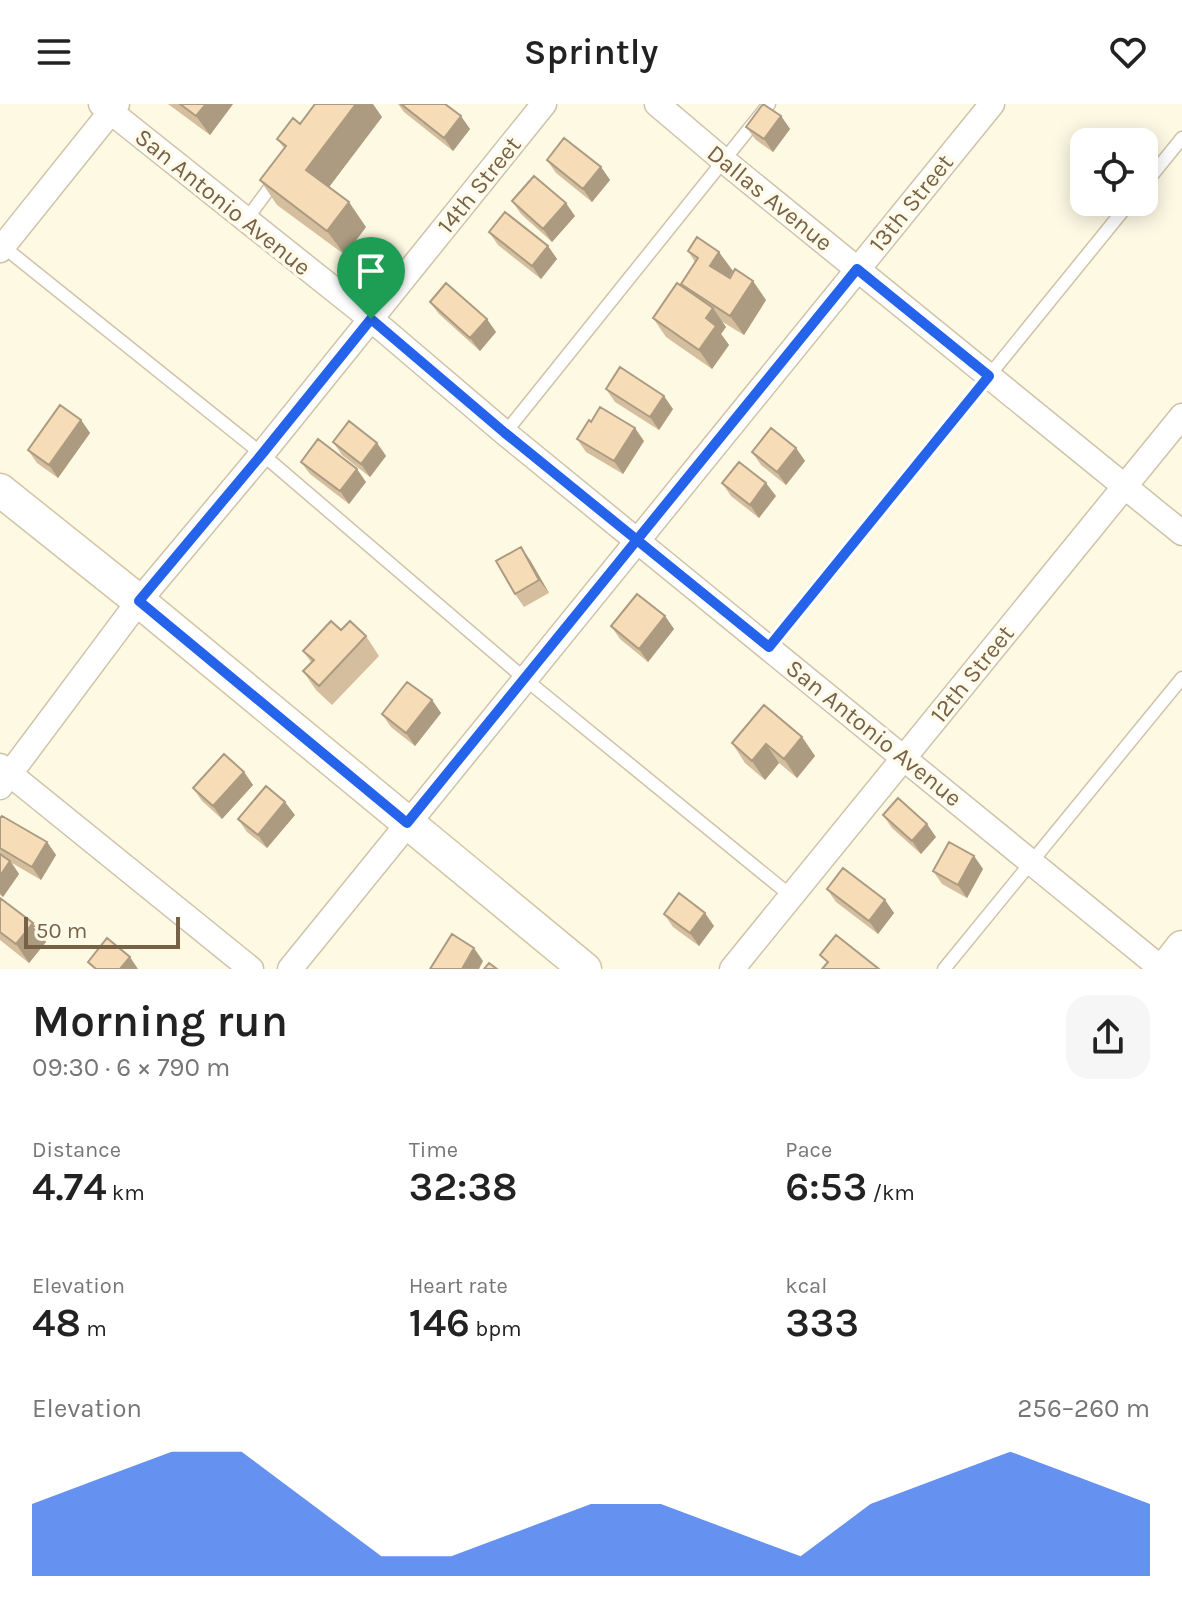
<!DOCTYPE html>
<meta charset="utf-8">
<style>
body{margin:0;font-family:Karla,sans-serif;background:#f6f6f6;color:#222;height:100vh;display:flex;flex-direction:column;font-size:30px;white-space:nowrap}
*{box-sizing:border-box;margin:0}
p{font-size:26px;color:#767676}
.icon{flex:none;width:44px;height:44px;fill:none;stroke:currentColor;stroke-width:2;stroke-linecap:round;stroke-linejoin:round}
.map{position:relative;height:865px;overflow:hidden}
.side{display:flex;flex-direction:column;background:#fff;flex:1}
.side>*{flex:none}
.buttons{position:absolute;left:1070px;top:24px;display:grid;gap:16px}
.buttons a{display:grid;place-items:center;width:88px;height:88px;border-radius:16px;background:#fff;box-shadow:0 4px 20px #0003;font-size:40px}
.scale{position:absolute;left:24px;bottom:20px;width:156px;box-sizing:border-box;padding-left:8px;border:4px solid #786247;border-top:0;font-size:22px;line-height:28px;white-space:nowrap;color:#786247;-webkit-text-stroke:6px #fffbeb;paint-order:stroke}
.pin{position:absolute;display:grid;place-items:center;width:68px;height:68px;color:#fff;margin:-82px -34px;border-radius:50% 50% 50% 0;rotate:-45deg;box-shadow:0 0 8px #0007}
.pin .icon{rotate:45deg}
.round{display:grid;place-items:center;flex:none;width:84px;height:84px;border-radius:24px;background:#f6f6f6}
.headline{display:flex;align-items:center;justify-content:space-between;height:136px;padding:0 32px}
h1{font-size:44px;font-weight:600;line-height:60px}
.stats{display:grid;grid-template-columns:repeat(3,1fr);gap:12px;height:136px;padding:8px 32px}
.stats div{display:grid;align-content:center}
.stats b{font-size:40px;font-weight:600}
.stats small{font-size:22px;font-weight:400}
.stats p{font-size:22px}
.chart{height:224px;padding:16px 32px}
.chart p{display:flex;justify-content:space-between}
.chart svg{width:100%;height:144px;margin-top:8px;fill:#2563eb;opacity:.7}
header{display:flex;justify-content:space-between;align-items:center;height:104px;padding:0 32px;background:#fff;font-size:36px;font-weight:600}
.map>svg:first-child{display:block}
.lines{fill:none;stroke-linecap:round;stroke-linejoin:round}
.lane-casing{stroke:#d0c2a9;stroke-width:15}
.street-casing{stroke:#d0c2a9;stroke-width:27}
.secondary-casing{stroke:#d4c4a5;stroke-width:35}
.lane{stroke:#fff;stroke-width:12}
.street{stroke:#fff;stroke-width:24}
.secondary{stroke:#fff;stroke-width:32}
.wall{fill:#d4be9e}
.shaded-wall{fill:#ac9b81}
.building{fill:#f6ddb8;stroke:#ac9b81;stroke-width:2}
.route-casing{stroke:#fff;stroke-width:16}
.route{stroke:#2563eb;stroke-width:10}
.labels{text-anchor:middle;stroke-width:7;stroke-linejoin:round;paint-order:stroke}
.street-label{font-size:24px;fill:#786247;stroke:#fffbeb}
</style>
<header><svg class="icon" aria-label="menu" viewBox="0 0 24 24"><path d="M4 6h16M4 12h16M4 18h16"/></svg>Sprintly<svg class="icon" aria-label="heart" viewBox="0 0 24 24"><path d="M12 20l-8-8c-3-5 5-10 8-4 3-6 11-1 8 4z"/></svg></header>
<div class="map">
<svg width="1182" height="865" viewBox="0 0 1182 865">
<rect width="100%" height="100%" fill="#fef9e3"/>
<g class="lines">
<defs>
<path id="lane" d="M1144,81L1182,34
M246,116L277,74
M0,140L262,350L525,575L791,792
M505,329L769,0
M769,543L1130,98
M944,865L1182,574"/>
<path id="street" d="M101,0L371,215L505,329L1162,865
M657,0L723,56L1182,429
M0,146L117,0
M0,662L251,865
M0,683L139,497L262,350L544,0
M290,865L992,0
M732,865L1182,312"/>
<path id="secondary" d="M0,386L139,497L585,865
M1165,865L1182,843"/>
</defs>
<!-- lane casing -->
<use href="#lane" class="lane-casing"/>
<!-- street casing -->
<use href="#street" class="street-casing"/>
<!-- secondary casing -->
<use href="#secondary" class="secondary-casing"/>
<!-- lane -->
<use href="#lane" class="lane"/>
<!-- street -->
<use href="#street" class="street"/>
<!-- secondary -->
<use href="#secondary" class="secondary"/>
</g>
<!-- wall -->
<path class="wall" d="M168,0H233L210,31Z
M398,0H445L470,25L453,47L404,8Z
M781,12L790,25L773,48L756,36L746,23Z
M382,13L329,83L366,123L345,151L277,101L260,76L284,44L277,35L300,20Z
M547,56L601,63L610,76L592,98L556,69Z
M512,97L575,112L552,138L521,110Z
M489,128L548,142L557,155L541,175L498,141Z
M688,147L733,167L729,173L766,196L744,231L721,217L726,223L721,230L729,241L712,265L666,233L653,214L684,184L681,180L695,158Z
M430,198L496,228L480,247L439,210Z
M606,285L673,305L659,326L615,298Z
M81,316L90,329L58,374L37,359L28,346Z
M591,318L644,337L623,370L586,348L577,335Z
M333,338L377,339L386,352L370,373L342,351Z
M796,344L805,357L786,381L761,361L752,348Z
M301,358L366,378L349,400L310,370Z
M722,379L776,392L759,414L731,392Z
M530,456L549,489L524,503L515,490Z
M665,512L674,525L648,558L620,535L611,522Z
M366,532L379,552L332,601L316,586L303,567L311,558L303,547Z
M432,596L441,609L415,642L391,623L382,610Z
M802,633L815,652L797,674L779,659L765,676L745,659L732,639Z
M244,668L253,681L222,715L202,697L193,684Z
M295,711L267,744L247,728L238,715Z
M883,711L936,733L921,750L892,724Z
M0,714L47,738L56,751L41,776L12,759L19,770L3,793L0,791Z
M974,752L983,765L967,794L942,780L933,767Z
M827,785L885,796L894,809L878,830L836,798Z
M0,794L46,838L29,859L0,836Z
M664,810L714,822L699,842L673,823Z"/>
<!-- shaded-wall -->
<path class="shaded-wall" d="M206,0H233L210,31L196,12Z
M356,0H373L382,13L323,91L306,66Z
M461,12L470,25L453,47L444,34Z
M781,12L790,25L773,48L764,35Z
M601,63L610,76L592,98L583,85Z
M349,98L366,123L345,151L327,127Z
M566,99L575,112L552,138L543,125Z
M548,142L557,155L541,175L532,162Z
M719,148L733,167L724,181L710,162Z
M753,177L766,196L744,231L730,212Z
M713,204L726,223L721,230L729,241L712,265L699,246L706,214Z
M487,215L496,228L480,247L470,234Z
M664,292L673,305L659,326L650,313Z
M81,316L90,329L58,374L49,361Z
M635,324L644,337L623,370L614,357Z
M377,339L386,352L370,373L361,360Z
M796,344L805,357L786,381L777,368Z
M357,365L366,378L349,400L340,387Z
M766,379L776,392L759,414L750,401Z
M521,443L530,456L549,489L539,476Z
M665,512L674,525L648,558L639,545Z
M432,596L441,609L415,642L406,629Z
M802,633L815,652L797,674L784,655Z
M766,640L779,659L765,676L752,657Z
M244,668L253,681L222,715L213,702Z
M285,698L295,711L267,744L258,731Z
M927,720L936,733L921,750L912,737Z
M47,738L56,751L41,776L32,763Z
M974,752L983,765L967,794L958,781Z
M10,757L19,770L3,793L0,789V772Z
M885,796L894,809L878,830L869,817Z
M705,809L714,822L699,842L690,829Z
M33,819L46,838L29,859L16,840Z
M474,844L483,857L479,865H462Z
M130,853L138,865H120Z"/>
<!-- building -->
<path class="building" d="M180,0H206L196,12Z
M315,0H356L306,66L349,98L327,127L260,76L286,42L277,35L293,14L300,20Z
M401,0H445L461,12L444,34Z
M763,0L781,12L764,35L746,23Z
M564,34L601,63L583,85L547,56Z
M534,72L566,99L543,125L512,97Z
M505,108L548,142L532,162L489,128Z
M697,133L719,148L710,162L730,174L735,165L753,177L730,212L681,180L698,154L688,147Z
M446,179L487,215L470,234L430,198Z
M677,179L713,204L706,214L716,222L699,246L653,214Z
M620,263L664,292L650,313L606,285Z
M60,301L81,316L49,361L28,346Z
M600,303L635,324L614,357L577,335L589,316L591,318Z
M349,317L377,339L361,360L333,338Z
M771,324L796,344L777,368L752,348Z
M318,335L357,365L340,387L301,358Z
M739,358L766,379L750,401L722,379Z
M521,443L539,476L515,490L496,457Z
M637,490L665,512L639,545L611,522Z
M331,517L341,526L350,517L366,532L319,582L303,567L314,556L303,547Z
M407,578L432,596L406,629L382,610Z
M764,601L802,633L784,655L766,640L752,657L732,639Z
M224,650L244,668L213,702L193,684Z
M266,682L285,698L258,731L238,715Z
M898,694L927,720L912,737L883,711Z
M2,712L47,738L32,763L0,744V714Z
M949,738L974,752L958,781L933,767Z
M0,750L10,757L0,772Z
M843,764L885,796L869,817L827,785Z
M679,789L705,809L690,829L664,810Z
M0,794L33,819L16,840L0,828Z
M452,830L474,844L462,865H430Z
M836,831L879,865H822L828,858L820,851Z
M107,834L130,853L120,865H96L88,858Z
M489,859L497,865H484Z"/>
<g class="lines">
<defs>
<path id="route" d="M371,215L262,350L139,497L407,719L857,165L989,272L769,543L505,329L371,215"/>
</defs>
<!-- route casing -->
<use href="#route" class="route-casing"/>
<!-- route -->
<use href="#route" class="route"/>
</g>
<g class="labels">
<!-- street labels -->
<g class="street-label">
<text transform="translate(479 81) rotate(-51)" y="8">14th Street</text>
<text transform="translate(770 94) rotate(39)" y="8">Dallas Avenue</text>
<text transform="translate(223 98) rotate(39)" y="8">San Antonio Avenue</text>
<text transform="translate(911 99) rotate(-51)" y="8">13th Street</text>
<text transform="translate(972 570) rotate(-51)" y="8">12th Street</text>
<text transform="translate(874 629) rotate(39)" y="8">San Antonio Avenue</text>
</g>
</g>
</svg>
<div class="buttons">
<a><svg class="icon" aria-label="locate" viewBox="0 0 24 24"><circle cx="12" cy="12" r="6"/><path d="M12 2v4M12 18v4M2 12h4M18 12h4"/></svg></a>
</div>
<div class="scale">50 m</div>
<div class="pin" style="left:371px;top:215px;background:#1e9e55"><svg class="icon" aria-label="arrive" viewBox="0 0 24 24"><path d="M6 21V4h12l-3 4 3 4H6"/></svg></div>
</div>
<section class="side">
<div class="headline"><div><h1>Morning run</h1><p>09:30 · 6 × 790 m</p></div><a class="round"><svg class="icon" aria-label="share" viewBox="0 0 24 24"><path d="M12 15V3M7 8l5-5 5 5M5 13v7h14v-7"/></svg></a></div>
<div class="stats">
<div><p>Distance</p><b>4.74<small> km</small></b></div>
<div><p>Time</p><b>32:38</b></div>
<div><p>Pace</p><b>6:53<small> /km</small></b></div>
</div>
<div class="stats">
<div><p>Elevation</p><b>48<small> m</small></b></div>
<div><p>Heart rate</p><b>146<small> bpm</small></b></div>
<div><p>kcal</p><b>333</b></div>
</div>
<div class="chart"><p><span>Elevation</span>256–260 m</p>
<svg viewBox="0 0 160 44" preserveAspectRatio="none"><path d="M0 44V22L10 14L20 6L30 6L40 22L50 38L60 38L70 30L80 22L90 22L100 30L110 38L120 22L130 14L140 6L150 14L160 22V44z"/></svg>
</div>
</section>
